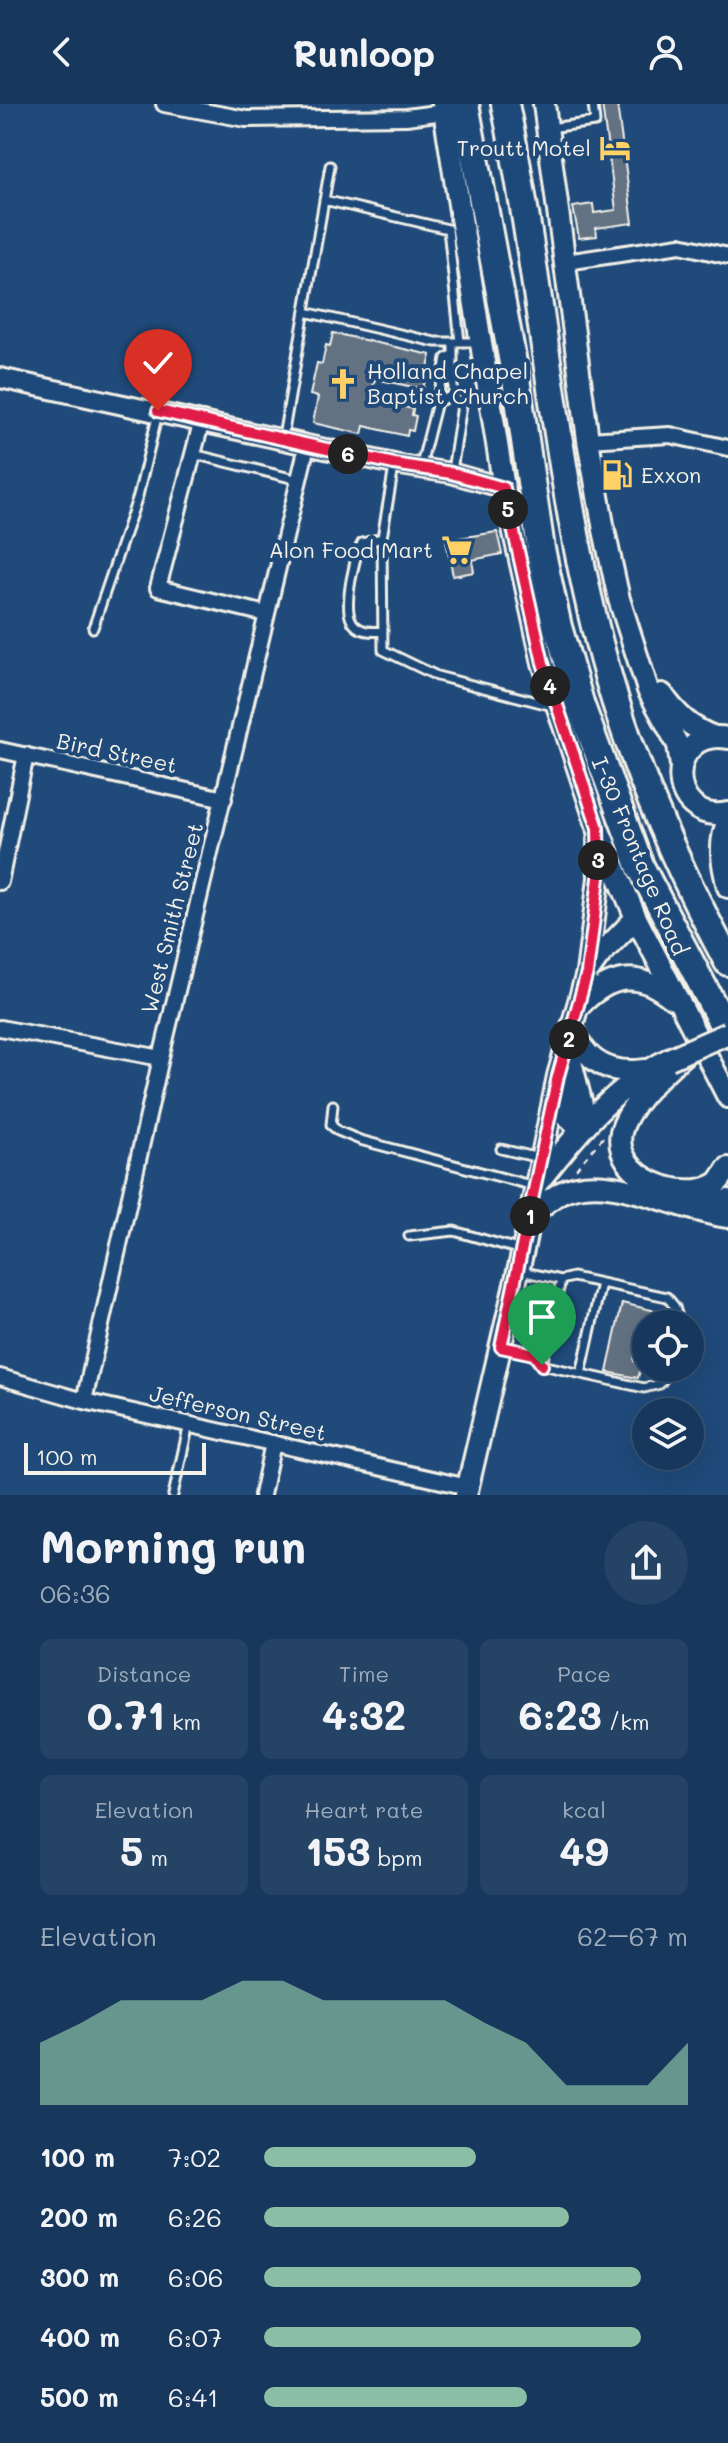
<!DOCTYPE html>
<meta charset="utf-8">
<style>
body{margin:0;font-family:Mali,sans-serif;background:#244365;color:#f1f3f6;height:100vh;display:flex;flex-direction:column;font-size:30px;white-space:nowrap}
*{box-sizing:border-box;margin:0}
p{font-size:26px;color:#9eacbb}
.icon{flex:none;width:44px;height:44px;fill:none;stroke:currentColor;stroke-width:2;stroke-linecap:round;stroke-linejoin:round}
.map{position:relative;height:1391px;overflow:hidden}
.details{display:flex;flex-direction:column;background:#17385c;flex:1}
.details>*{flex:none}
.fabs{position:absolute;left:632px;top:1206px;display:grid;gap:16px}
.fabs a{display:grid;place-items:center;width:72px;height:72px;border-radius:50%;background:#17385c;box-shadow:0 8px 32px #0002,0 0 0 2px #365272;font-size:40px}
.scale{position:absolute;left:24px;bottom:20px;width:182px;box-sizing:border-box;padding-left:8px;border:4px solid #f4f1e8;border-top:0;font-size:22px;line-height:28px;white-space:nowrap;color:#f4f1e8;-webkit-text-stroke:6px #1f4a7a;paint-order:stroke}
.pin{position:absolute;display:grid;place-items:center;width:68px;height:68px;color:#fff;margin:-82px -34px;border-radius:50% 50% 50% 0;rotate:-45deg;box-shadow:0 0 8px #0007}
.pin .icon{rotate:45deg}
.km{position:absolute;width:40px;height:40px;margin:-20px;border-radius:50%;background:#222;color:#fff;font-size:22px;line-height:40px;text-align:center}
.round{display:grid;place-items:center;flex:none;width:84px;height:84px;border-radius:42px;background:#244365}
.overview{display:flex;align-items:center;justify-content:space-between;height:136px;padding:0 40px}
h1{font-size:44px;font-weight:700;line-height:60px}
.stats{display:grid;grid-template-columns:repeat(3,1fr);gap:12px;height:136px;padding:8px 40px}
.stats div{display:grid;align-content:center;border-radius:12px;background:#244365;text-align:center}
.stats b{font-size:40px;font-weight:700}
.stats small{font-size:22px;font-weight:400}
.stats p{font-size:22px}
.chart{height:224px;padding:16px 40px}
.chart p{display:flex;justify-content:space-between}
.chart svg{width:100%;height:144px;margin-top:8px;fill:#8abfa5;opacity:.7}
ul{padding:0 40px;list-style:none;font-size:26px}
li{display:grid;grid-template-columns:128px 96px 1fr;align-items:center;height:60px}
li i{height:20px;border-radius:10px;background:#8abfa5}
header{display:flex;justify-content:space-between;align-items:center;height:104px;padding:0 40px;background:#17385c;font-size:36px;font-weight:700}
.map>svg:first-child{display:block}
.building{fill:#637282;stroke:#f4f1e8;stroke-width:2}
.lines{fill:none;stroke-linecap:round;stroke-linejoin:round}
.service-casing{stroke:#f4f1e8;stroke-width:13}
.minor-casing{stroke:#f4f1e8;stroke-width:20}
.tertiary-casing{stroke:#f4f1e8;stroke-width:24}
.secondary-casing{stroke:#f4f1e8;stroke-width:26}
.motorway-casing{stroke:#f4f1e8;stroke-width:32}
.path{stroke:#f4f1e8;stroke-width:2;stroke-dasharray:6 6;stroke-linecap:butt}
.service{stroke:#1f4a7a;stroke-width:7}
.minor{stroke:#1f4a7a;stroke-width:14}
.tertiary{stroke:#1f4a7a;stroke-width:18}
.secondary{stroke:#1f4a7a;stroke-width:20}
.motorway{stroke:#1f4a7a;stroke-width:26}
.secondary-bridge-casing{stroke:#f4f1e8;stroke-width:26;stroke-linecap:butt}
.secondary-bridge{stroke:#1f4a7a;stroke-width:20}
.route-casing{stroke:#fff;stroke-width:16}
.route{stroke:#e11d48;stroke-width:10}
.labels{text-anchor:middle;stroke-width:8;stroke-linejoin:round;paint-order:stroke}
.poi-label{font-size:22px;fill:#f4f1e8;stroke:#1f4a7a;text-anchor:end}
.street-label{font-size:22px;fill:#f4f1e8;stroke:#1f4a7a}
</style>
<header><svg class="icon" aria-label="back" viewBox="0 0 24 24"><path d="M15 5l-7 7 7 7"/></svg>Runloop<svg class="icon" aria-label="person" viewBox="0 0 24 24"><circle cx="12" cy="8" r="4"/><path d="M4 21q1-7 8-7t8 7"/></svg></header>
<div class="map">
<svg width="728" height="1391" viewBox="0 0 728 1391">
<rect width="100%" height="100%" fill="#1f4a7a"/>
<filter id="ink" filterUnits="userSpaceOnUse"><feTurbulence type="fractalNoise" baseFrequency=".0125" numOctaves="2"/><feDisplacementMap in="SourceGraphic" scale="16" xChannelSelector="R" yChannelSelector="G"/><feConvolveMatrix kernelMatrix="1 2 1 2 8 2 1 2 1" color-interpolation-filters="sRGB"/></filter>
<g filter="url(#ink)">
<!-- building -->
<path class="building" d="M602,0H617L633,119L596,124L597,132L579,134L573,103L593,100L594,109L616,106Z
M333,229L431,251L423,285L375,275L370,295L413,305L412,311L416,312L413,327L408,326L407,332L364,322L362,330L313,319L318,293L310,291L317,259L322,260L326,241L330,242Z
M497,428L502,450L472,456L474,468L453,472L446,436Z
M622,1199L660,1208L658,1220H646V1230L640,1228L634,1257L642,1259L638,1274L607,1268Z"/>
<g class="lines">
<defs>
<path id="service" d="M549,24L595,18L593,0
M324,96L448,125L460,238
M305,208L435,238H477
M444,265L446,254L453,251
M437,298L441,278
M283,333L330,62
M193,350L299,376
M394,363L382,434L383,546L437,572L553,602
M420,365L437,298L453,291
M452,367L462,301L453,291V238
M382,434L362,439C355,451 354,463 351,476C346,505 344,532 383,527
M93,524L138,392L158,309
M333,1001L331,1021L338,1027L360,1036L534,1082
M501,1045L539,1054
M409,1132L454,1127L521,1146
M521,1167L561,1176L573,1173L667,1193L675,1203L680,1220
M503,1244L534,1250L542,1261L644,1284L660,1280L670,1264
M542,1261L561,1176
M581,1270L601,1179
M173,1391L189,1320"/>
<path id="minor" d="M164,0L246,15L406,13L444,8
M566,158L680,141L728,152
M202,316L158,484L266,510
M588,336L670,331L728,344
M0,646L224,695
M0,778L26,651
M0,924L161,954
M0,1273L84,1297L468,1383
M84,1297L161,954L307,342
M262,1391L273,1339"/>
<path id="tertiary" d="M0,274L394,360L451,369L504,384"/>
<path id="secondary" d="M443,0L504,384L543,559L598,724L636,814L728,993
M544,0L588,336L604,426L619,495L648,586L678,641L681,662
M662,590C676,610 691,625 715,633
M728,634C663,623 666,722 728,709
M728,717C718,738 722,761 728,783
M587,869L599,852L636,814
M579,902C610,871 638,865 673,895
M573,924C585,959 611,971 645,966
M688,947C667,965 628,1000 621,1028C612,1074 685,1100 717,1079C721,1076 725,1068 728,1064
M559,984C561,1003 564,1015 582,1023V1001L568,946
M539,1077C577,1029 613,984 669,955
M694,1102L728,1096
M530,1111C540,1104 550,1095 560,1089C607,1064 678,1107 728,1113
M466,1391L523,1146L558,972L587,869L599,774L598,736"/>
<path id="motorway" d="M465,0L516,275L541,445L558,523L581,602L640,762L728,930
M505,0C546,198 556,402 615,596C643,686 684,776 728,858"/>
</defs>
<!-- service casing -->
<use href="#service" class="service-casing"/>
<!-- minor casing -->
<use href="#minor" class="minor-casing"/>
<!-- tertiary casing -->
<use href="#tertiary" class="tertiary-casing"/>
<!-- secondary casing -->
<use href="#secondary" class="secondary-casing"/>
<!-- motorway casing -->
<use href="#motorway" class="motorway-casing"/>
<!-- path -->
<path class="path" d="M576,1065L605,1031"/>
<!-- service -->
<use href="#service" class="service"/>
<!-- minor -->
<use href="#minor" class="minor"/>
<!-- tertiary -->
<use href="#tertiary" class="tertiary"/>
<!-- secondary -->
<use href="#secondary" class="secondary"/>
<!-- motorway -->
<use href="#motorway" class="motorway"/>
<defs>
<path id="secondary-bridge" d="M669,955L728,929"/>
</defs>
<!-- secondary-bridge casing -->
<use href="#secondary-bridge" class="secondary-bridge-casing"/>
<!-- secondary-bridge -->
<use href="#secondary-bridge" class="secondary-bridge"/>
</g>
</g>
<g class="lines" filter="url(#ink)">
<defs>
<path id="route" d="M158,307L394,360L451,369L504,384L543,559L598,724L599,774L587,869L558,972L501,1243L534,1250L542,1261"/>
</defs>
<!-- route casing -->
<use href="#route" class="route-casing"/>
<!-- route -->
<use href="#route" class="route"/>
</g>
<!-- icons -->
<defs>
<symbol id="hotel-bare" viewBox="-9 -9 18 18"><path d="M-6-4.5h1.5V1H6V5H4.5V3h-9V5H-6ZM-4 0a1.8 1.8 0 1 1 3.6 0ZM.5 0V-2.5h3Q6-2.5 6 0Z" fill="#ffd166" stroke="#1f4a7a" stroke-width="2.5" paint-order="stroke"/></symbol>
<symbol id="church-bare" viewBox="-9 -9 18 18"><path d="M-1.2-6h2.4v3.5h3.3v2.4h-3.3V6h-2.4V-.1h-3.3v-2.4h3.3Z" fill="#ffd166" stroke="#1f4a7a" stroke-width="2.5" paint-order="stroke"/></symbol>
<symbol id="fuel-bare" viewBox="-9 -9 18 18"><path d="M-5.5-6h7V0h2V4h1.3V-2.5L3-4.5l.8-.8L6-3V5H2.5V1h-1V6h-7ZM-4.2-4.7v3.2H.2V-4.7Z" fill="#ffd166" stroke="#1f4a7a" stroke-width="2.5" paint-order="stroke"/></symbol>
<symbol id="supermarket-bare" viewBox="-9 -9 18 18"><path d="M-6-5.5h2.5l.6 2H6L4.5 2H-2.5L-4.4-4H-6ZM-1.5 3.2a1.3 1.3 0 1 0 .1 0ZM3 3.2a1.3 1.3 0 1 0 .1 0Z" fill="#ffd166" stroke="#1f4a7a" stroke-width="2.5" paint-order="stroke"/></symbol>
</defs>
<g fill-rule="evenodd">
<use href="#hotel-bare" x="593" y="22" width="44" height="44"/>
<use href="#church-bare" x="321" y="258" width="44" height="44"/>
<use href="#fuel-bare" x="595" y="349" width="44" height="44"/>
<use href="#supermarket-bare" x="435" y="424" width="44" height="44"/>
</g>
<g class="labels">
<!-- poi labels -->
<g class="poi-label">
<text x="591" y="52">Troutt Motel</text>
<text x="367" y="275" text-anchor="start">Holland Chapel<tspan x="367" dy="25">Baptist Church</tspan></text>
<text x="641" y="379" text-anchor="start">Exxon</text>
<text x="433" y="454">Alon Food Mart</text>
</g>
<!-- street labels -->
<g class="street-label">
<text transform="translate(117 649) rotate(12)" y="8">Bird Street</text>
<text transform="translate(640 752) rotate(67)" y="8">I-30 Frontage Road</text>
<text transform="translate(172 814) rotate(-76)" y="8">West Smith Street</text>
<text transform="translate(238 1309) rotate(13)" y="8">Jefferson Street</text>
</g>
</g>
</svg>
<div class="fabs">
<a><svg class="icon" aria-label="locate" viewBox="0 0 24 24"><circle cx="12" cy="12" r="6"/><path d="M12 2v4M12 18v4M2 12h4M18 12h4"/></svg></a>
<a><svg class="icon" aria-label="layers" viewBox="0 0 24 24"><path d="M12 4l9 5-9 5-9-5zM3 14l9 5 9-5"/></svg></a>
</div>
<div class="scale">100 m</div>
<div class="pin" style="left:542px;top:1261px;background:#1e9e55"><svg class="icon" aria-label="arrive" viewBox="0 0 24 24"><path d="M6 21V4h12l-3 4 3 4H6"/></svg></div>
<div class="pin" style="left:158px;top:307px;background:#d93025"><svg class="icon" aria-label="check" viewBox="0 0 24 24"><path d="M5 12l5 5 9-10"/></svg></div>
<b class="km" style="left:530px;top:1112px">1</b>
<b class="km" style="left:569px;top:935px">2</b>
<b class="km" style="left:598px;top:756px">3</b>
<b class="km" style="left:550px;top:582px">4</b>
<b class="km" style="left:508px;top:405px">5</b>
<b class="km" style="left:348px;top:350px">6</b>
</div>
<section class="details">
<div class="overview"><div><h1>Morning run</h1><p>06:36</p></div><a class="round"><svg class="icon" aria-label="share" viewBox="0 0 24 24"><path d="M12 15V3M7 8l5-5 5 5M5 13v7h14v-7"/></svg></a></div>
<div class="stats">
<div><p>Distance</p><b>0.71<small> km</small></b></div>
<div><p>Time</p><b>4:32</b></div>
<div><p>Pace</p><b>6:23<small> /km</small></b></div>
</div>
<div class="stats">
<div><p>Elevation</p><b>5<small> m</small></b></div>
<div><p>Heart rate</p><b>153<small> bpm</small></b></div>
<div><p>kcal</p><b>49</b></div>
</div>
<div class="chart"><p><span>Elevation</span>62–67 m</p>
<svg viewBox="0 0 160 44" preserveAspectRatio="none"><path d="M0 44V25L10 19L20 12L30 12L40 12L50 6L60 6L70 12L80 12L90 12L100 12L110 19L120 25L130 38L140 38L150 38L160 25V44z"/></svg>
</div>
<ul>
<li><b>100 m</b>7:02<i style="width:50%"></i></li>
<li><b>200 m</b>6:26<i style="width:72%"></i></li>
<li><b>300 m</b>6:06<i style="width:89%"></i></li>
<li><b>400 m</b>6:07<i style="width:89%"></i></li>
<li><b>500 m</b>6:41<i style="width:62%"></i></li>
</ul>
</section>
